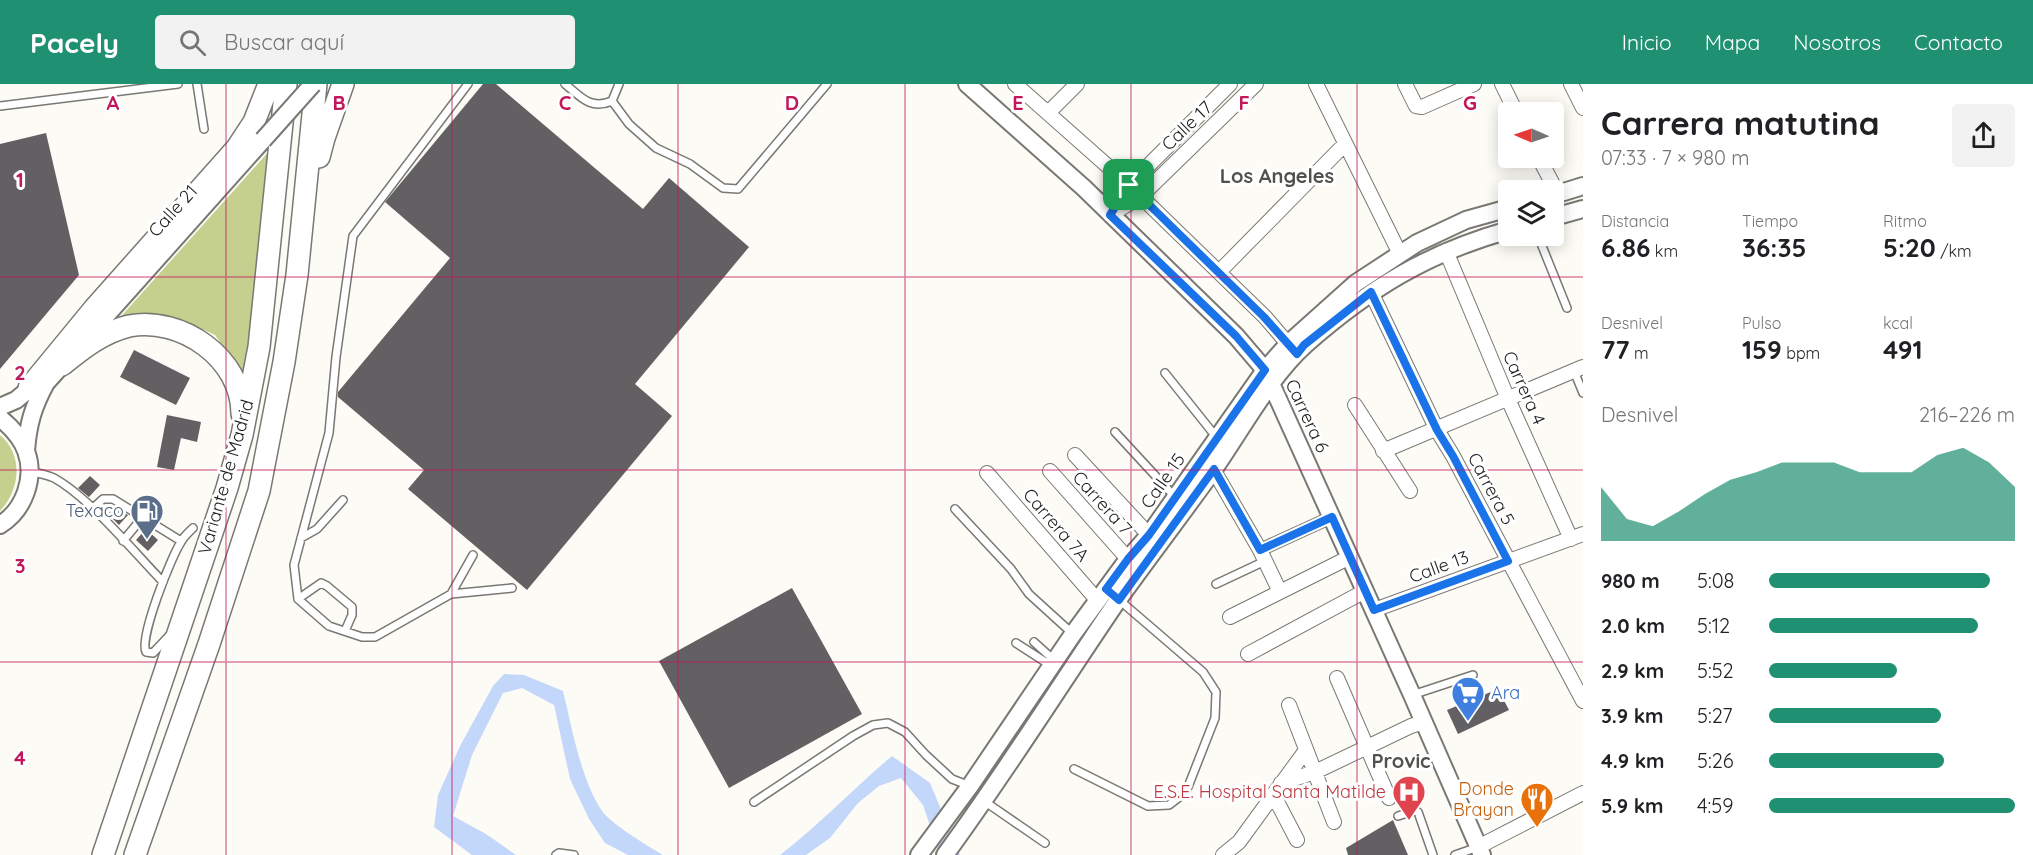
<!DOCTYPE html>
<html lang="es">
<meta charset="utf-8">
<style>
body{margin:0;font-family:Quicksand,sans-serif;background:#f2f2f2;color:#202124;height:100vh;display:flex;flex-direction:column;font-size:22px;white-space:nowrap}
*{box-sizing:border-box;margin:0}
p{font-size:20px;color:#757577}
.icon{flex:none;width:33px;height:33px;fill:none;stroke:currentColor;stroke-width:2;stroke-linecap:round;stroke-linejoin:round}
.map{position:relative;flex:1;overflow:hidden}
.side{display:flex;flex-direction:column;background:#fff;width:450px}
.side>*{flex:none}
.needle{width:39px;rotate:272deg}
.controls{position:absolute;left:1498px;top:18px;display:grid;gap:12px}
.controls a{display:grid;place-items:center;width:66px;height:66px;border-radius:6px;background:#fff;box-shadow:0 3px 15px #0003;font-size:30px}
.pin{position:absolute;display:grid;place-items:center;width:51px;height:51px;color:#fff;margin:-26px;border-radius:12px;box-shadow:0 3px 9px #0006}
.round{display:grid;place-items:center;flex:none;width:63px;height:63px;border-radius:6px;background:#f2f2f2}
.headline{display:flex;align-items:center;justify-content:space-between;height:102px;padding:0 18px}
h1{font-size:33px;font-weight:700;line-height:45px}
.metrics{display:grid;grid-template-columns:repeat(3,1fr);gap:9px;height:102px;padding:6px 18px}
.metrics div{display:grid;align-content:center}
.metrics b{font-size:26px;font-weight:700}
.metrics small{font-size:16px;font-weight:400}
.metrics p{font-size:16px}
.chart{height:168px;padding:12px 18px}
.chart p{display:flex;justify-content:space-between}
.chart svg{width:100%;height:108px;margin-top:6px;fill:#1f9071;opacity:.7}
ul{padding:0 18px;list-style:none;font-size:20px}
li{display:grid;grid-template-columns:96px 72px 1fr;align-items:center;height:45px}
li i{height:15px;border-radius:8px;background:#1f9071}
header{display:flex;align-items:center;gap:36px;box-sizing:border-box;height:84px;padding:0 30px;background:#1f9071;color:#fff}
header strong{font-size:28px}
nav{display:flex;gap:33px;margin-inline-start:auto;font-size:21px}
.search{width:420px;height:54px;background:#f2f2f2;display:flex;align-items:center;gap:15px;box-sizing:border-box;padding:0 21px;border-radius:6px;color:#757577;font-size:22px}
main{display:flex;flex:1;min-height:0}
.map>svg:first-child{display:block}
.green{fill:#c5cf8e}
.water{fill:#c3d7fb}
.building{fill:#636064}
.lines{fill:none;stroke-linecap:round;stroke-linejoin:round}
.service-casing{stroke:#797873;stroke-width:10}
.pedestrian-casing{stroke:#797873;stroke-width:14}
.minor-casing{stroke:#797873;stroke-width:16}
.tertiary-casing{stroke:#797873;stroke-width:20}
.primary-casing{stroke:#797873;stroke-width:24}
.service{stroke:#fff;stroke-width:7}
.pedestrian{stroke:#fff;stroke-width:10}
.minor{stroke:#fff;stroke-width:14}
.tertiary{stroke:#fff;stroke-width:16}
.primary{stroke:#fff;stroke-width:21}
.tertiary-bridge-casing{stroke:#797873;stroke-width:20;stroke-linecap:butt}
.tertiary-bridge{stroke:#fff;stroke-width:16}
.route-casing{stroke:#fff;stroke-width:12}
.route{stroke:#1a73e8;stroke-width:8}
.grid{fill:none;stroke:#c2185b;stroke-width:1.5;stroke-opacity:0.55}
.labels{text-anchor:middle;stroke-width:6;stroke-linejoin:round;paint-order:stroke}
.street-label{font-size:18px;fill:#1d1d1b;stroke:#fff}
.service-label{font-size:18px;fill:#4e5e75;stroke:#fff;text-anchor:end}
.shop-label{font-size:18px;fill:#366cbe;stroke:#fff;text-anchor:start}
.food-label{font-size:18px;fill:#c56008;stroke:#fff;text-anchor:end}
.health-label{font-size:18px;fill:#be3a42;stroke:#fff;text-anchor:end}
.neighbourhood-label{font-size:20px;font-weight:bold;fill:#52514c;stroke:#fff}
.grid-label{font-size:20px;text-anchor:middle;font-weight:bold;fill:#c2185b;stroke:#fff;stroke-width:6;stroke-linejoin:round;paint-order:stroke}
</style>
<header>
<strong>Pacely</strong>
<div class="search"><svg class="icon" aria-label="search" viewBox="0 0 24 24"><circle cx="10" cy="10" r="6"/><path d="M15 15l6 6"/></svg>Buscar aquí</div>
<nav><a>Inicio</a><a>Mapa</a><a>Nosotros</a><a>Contacto</a></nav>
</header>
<main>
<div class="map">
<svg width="1583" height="771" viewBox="0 0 1583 771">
<rect width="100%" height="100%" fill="#fdfbf5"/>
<!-- green -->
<path class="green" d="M271,65L243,301L231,274L215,251L185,237L155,234L116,238Z
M0,351C24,371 20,406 0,427Z"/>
<!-- water -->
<path class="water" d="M504,590L524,591L563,607C572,644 581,696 602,727C611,740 648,762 663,771H628L605,759L589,735L570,695L554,621L522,604L503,609L472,671L453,732L486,750L516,771H472L434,743L438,711L460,662L493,602Z
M892,672L930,699L960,771H940L923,721L901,694L879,702L858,719L830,754L806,771H780C819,741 854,704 892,672Z"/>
<!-- building -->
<path class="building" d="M483,0H496L643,125L669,94L749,163L635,300L672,332L527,506L408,405L424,386L338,313V308L450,174L385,118Z
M46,49L79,191L0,285V60Z
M134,266L190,294L176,321L120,293Z
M167,331L201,338L197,358L181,354L174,386L157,383Z
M90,392L100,401L89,413L78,404Z
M114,423L128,431L119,441L108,430Z
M146,445L158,456L148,467L136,456Z
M792,504L862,630L729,704L659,577Z
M1498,605L1509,626L1458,650L1447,626Z
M1393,736L1408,771H1348L1346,764Z"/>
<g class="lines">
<defs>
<path id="service" d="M197,0L204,45
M565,0C581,13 590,26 612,17L619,0
M612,17L629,40L656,64L690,80L723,104L738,105L827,0
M0,22L178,0
M1538,152L1567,224
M1574,287L1583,309
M1165,289L1217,354
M1115,348L1175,413
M31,388C39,389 47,391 54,394C90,414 133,467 163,498
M92,425L103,415H113L181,457
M955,425L1011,485L1029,510L1073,550
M301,454L317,445L343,416
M123,457L142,434
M473,471L451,510L512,504
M1216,500L1265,477
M451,510L375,553H362L329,542L298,515L294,481L329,349L336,273L353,152L468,0
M298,515L321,499L327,502L352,523V531L345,547
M169,552L153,569L146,568C139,554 171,473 181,458C184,452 189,448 193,444
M1034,558L1055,577
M1016,559L1050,581
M1412,611L1473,591
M1074,685L1148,722L1169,721L1186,708L1215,634L1216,608L1203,588L1118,515
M984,717L1045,759
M754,718L853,652L873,641L888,639L905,648L926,671L952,695L970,702
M1398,732L1414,727L1418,728L1433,771
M556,771L559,769L574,771
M1455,771L1478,763"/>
<path id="pedestrian" d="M1260,466L1332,433"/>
<path id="minor" d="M1015,0L1129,101L1265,233L1295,268
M1316,0L1400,170
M1405,0L1416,22L1422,23L1474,0
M1502,0L1516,28
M1571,0L1583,24
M1049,28L1077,0
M1539,74L1558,110
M1113,126L1129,101L1230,0
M1110,131L1140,113L1256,0
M1446,167L1508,315L1571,455
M1219,188L1345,60
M1371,208L1437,346L1453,372L1583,617
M1355,321L1410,407
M1383,367L1583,283
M1075,371L1149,451
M1213,385L1260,466L1280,508
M1050,387L1128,475
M987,389L1098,517
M1374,526L1583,450
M1230,533L1350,473
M1248,570L1365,507
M1337,594L1389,714
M1289,621L1334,738
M1281,699L1315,688L1411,642L1424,638
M1273,710L1297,756
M1478,763L1583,709
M1223,771L1239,758L1306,666"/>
<path id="tertiary" d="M967,0L1084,104L1236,252L1265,286L1412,611L1482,771
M1554,111L1583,102
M1554,133L1583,125
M0,323L16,316L39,297
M0,334C11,343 21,353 26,367C36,394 24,426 0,441
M26,367C28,340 33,323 46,299L263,56
M919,771L970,702L1073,550L1128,475L1149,451L1265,286L1289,259L1356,199L1417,159L1466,136L1509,124
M945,771C1006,688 1060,601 1118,516C1149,473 1181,431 1212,388C1241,347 1269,293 1306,260C1370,204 1427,169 1509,146"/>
<path id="primary" d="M319,73L324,54L343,0
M62,281C82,265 103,248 129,242C181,232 242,274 242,330
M29,304L94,225L237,64L254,38L269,0
M103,771L227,404L242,351L259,263L286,0
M135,771L209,560L259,407L284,278L297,191L316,0"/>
</defs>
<!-- service casing -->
<use href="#service" class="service-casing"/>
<!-- pedestrian casing -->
<use href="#pedestrian" class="pedestrian-casing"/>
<!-- minor casing -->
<use href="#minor" class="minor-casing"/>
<!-- tertiary casing -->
<use href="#tertiary" class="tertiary-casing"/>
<!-- primary casing -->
<use href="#primary" class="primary-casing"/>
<!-- service -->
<use href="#service" class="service"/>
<!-- pedestrian -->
<use href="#pedestrian" class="pedestrian"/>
<!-- minor -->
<use href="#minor" class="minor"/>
<!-- tertiary -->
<use href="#tertiary" class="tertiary"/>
<!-- primary -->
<use href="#primary" class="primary"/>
<defs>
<path id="tertiary-bridge" d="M263,56L313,0"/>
</defs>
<!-- tertiary-bridge casing -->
<use href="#tertiary-bridge" class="tertiary-bridge-casing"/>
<!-- tertiary-bridge -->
<use href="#tertiary-bridge" class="tertiary-bridge"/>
</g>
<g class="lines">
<defs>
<path id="route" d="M1129,101L1264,233L1297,270L1304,261L1371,208L1437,346L1453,372L1508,477L1374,526L1332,433L1260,466L1214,385L1119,516L1106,505L1128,475L1149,451L1265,286L1236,252L1110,131Z"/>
</defs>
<!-- route casing -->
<use href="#route" class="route-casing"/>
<!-- route -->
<use href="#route" class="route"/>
</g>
<!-- grid -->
<path class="grid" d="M226,0V771M452,0V771M678,0V771M905,0V771M1131,0V771M1357,0V771M0,193H1583M0,386H1583M0,578H1583"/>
<!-- icons -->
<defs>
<symbol id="fuel-pin" viewBox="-11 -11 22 30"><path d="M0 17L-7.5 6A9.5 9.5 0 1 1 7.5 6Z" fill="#5c6f8a" stroke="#fff"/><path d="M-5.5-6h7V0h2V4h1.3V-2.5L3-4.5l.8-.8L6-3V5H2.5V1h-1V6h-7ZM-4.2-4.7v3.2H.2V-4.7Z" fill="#fff"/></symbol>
<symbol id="supermarket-pin" viewBox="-11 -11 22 30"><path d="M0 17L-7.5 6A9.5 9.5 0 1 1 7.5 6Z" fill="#3f7fe0" stroke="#fff"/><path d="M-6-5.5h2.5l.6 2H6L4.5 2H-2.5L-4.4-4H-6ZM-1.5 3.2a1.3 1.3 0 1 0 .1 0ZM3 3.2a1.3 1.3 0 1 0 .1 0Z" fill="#fff"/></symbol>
<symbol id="hospital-pin" viewBox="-11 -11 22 30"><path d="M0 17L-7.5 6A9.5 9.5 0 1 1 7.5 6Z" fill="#e0444e" stroke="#fff"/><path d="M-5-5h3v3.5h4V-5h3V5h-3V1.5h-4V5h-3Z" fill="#fff"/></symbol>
<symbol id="restaurant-pin" viewBox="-11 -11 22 30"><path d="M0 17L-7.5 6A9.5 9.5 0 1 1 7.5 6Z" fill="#e8710a" stroke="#fff"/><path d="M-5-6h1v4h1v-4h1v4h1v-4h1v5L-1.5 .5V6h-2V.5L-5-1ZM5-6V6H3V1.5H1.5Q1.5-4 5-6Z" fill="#fff"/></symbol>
</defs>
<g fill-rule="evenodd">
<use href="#fuel-pin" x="128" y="408" width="38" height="52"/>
<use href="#supermarket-pin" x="1449" y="590" width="38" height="52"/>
<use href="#hospital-pin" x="1390" y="689" width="38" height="52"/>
<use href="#restaurant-pin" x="1518" y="696" width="38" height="52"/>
</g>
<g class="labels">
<!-- street labels -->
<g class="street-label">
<text transform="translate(1187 42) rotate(-44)" y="6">Calle 17</text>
<text transform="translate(173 127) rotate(-48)" y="6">Calle 21</text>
<text transform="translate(1524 304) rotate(66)" y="6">Carrera 4</text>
<text transform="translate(1307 332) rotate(65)" y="6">Carrera 6</text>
<text transform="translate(226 393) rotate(-74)" y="6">Variante de Madrid</text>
<text transform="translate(1163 397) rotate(-55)" y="6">Calle 15</text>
<text transform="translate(1491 405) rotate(62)" y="6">Carrera 5</text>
<text transform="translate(1102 419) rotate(48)" y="6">Carrera 7</text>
<text transform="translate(1056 441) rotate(49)" y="6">Carrera 7A</text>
<text transform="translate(1439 483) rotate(-20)" y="6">Calle 13</text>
</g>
<!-- service labels -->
<g class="service-label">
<text x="124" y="433">Texaco</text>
</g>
<!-- shop labels -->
<g class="shop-label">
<text x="1491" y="615">Ara</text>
</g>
<!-- food labels -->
<g class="food-label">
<text x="1514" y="711">Donde<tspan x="1514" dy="21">Brayan</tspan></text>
</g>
<!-- health labels -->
<g class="health-label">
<text x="1386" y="714">E.S.E. Hospital Santa Matilde</text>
</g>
<!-- neighbourhood labels -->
<g class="neighbourhood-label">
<text x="1277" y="99">Los Angeles</text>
<text x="1401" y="684">Provic</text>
</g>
</g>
<g class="grid-label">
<text x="113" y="26">A</text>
<text x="339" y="26">B</text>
<text x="565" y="26">C</text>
<text x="792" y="26">D</text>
<text x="1018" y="26">E</text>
<text x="1244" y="26">F</text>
<text x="1470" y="26">G</text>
<text x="20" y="103">1</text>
<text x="20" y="296">2</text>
<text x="20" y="489">3</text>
<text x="20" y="681">4</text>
</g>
</svg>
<div class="controls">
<a><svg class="needle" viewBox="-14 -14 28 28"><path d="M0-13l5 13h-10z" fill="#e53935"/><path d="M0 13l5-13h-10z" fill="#757577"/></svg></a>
<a><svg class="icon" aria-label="layers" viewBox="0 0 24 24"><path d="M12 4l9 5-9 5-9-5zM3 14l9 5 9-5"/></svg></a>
</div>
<div class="pin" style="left:1129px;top:101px;background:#1e9e55"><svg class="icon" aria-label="arrive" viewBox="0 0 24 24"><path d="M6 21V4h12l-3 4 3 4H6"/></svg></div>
</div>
<section class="side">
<div class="headline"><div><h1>Carrera matutina</h1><p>07:33 · 7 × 980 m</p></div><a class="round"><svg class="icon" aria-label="share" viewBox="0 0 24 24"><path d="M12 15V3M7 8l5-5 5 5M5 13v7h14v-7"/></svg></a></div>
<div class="metrics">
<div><p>Distancia</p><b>6.86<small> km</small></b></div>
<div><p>Tiempo</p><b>36:35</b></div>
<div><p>Ritmo</p><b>5:20<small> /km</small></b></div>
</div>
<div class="metrics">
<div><p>Desnivel</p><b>77<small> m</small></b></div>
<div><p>Pulso</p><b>159<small> bpm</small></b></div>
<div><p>kcal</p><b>491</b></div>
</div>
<div class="chart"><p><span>Desnivel</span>216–226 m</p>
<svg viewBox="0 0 160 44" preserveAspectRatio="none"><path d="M0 44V22L10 35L20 38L30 32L40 25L50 19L60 16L70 12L80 12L90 12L100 16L110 16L120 16L130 9L140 6L150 12L160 22V44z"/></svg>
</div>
<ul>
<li><b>980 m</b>5:08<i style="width:90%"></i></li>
<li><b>2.0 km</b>5:12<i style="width:85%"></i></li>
<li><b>2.9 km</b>5:52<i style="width:52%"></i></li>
<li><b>3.9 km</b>5:27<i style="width:70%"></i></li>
<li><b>4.9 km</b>5:26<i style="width:71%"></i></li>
<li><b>5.9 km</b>4:59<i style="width:100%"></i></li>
</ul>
</section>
</main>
